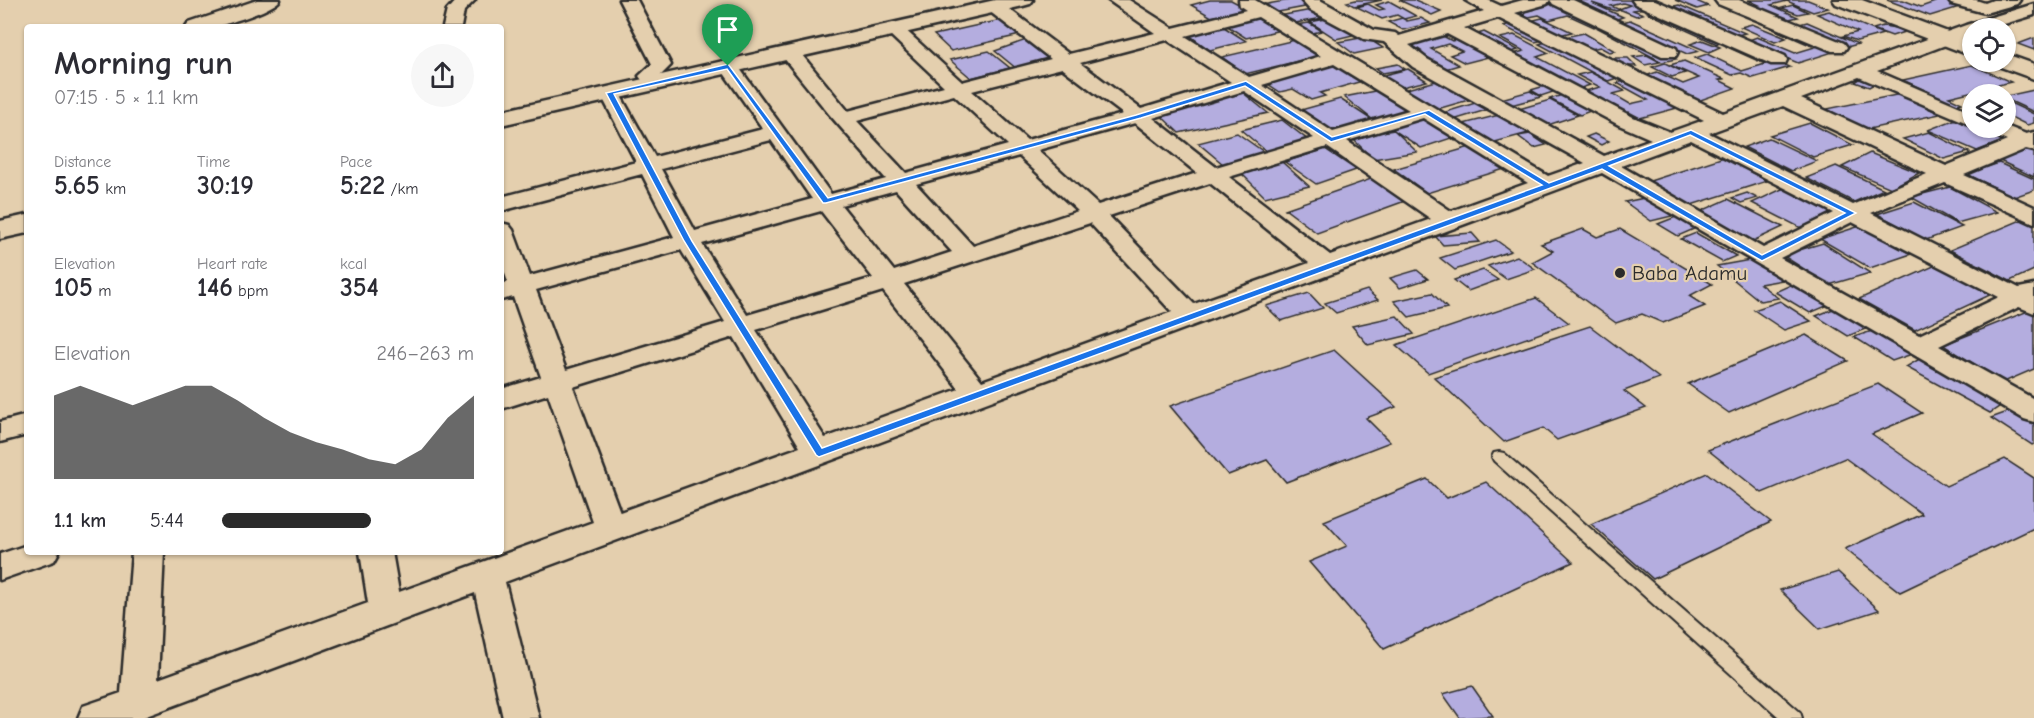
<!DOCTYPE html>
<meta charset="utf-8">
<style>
body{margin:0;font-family:"Comic Neue",sans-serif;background:#f7f7f7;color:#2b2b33;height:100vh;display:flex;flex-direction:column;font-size:22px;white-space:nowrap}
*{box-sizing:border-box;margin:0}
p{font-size:20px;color:#7c7c81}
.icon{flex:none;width:33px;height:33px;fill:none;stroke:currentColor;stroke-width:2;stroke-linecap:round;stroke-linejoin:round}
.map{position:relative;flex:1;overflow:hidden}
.panel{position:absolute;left:24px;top:24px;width:480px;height:531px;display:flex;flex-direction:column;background:#fff;border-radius:6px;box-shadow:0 2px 4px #0004}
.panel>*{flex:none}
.buttons{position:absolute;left:1962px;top:18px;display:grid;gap:12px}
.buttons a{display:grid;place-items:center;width:54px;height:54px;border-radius:50%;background:#fff;box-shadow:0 2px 4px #0004;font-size:30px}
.pin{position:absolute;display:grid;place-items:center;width:51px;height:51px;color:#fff;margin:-62px -26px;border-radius:50% 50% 50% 0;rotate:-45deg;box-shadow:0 0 6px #0007}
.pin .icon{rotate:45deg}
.round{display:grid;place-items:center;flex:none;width:63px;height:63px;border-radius:32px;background:#f7f7f7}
.summary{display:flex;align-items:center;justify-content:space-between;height:102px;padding:0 30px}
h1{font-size:33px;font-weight:700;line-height:45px}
.metrics{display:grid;grid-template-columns:repeat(3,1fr);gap:9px;height:102px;padding:6px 30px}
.metrics div{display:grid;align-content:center}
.metrics b{font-size:26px;font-weight:700}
.metrics small{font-size:16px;font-weight:400}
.metrics p{font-size:16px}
.chart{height:168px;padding:12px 30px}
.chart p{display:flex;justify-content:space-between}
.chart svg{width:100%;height:108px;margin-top:6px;fill:#2b2b2b;opacity:.7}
ul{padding:0 30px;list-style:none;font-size:20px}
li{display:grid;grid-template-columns:96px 72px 1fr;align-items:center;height:45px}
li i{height:15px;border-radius:8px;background:#2b2b2b}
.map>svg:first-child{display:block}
.building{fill:#b4addf;stroke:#2b2b2b;stroke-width:1.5}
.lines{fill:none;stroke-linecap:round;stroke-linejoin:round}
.lane-casing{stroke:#2b2b2b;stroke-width:4}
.street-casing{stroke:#2b2b2b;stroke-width:5}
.secondary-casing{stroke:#2b2b2b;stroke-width:5}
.lane{fill:#e4cfae;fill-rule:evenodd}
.street{fill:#e4cfae;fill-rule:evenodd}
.secondary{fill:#e4cfae;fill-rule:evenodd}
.route{fill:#1a73e8;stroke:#fff;stroke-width:1.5;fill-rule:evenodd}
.poi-dot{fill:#2b2b2b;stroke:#e4cfae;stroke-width:2}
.labels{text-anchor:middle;stroke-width:4.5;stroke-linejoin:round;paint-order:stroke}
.poi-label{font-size:21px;fill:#2b2b2b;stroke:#e4cfae;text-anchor:start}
</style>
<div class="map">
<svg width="2034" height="718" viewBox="0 0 2034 718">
<rect width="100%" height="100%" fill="#e4cfae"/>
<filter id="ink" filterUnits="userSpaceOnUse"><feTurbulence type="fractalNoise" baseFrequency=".0167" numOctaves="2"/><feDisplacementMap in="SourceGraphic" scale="12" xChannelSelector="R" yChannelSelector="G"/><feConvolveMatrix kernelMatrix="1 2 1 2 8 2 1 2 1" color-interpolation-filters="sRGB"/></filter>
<g filter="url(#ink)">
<!-- building -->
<path class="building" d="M1210,0H1231L1248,9L1215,19L1191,5Z
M1290,0H1301L1310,6L1273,13L1262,5Z
M1356,0H1382L1354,6L1347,2Z
M1399,0H1415L1441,11L1432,15Z
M1571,0H1637L1653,7L1633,10L1643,14L1636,16L1619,9L1630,5L1623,3L1611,6L1620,10L1616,11L1592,3L1623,17L1611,21Z
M1675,0H1694L1708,6L1697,9Z
M1748,0H1808L1828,8L1813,12L1787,1L1771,5L1798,17L1785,20L1753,6L1759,5Z
M1887,0H1903L1921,7L1935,2L1929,0H1951L1966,5L1930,16Z
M1389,1L1416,16L1404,19L1397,15L1382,19L1357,7L1368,4L1379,10L1384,9L1376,5Z
M1559,2L1606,23L1594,27L1568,15L1549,20L1539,15L1529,17L1520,13Z
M1679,5L1745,33L1734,36L1669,7Z
M1793,5L1808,12L1798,14L1782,8Z
M1317,9L1328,17L1290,24L1279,16Z
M1660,10L1729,41L1717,44L1648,13Z
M1829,11L1883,34L1857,41L1843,36L1858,32L1817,14Z
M1260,17L1281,30L1246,38L1226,25Z
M1331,18L1357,34L1336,39L1310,22Z
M1402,18L1407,21L1421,18L1430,23L1403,30L1388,22Z
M1542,18L1572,32L1559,35L1530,21Z
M1001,20L1020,35L951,51L934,35Z
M1630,20L1699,51L1687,54L1619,23Z
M1807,22L1858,44L1847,47L1796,25Z
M1309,23L1322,31L1308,34L1295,25Z
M1515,23L1548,39L1535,42L1503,26Z
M1752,24L1786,38L1775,42L1741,27Z
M1612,25L1676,59L1662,62L1598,28Z
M1785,26L1824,43L1812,46L1773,29Z
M1883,26L1896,28L1904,32L1892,36L1873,29Z
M1224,27L1246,41L1210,50L1189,35Z
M1484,32L1518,50L1505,54L1471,36Z
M1584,33L1615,51L1609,52L1600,47L1586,50L1564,37Z
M1514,35L1549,53L1537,57L1590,85L1575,90L1510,55L1524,51L1500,38Z
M1443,36L1452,41L1460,39L1492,56L1465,63L1450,55L1462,51L1448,44L1431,49L1459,65L1442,70L1413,53L1421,51L1410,44Z
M1366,37L1383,48L1354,54L1338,42Z
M1757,37L1795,53L1818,46L1833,52L1798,63L1746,41Z
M2034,38V50L2018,44Z
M1029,39L1056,59L1017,69L995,51Z
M1299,39L1323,55L1245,74L1222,57Z
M1553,40L1623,76L1608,81L1539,44Z
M1702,40L1720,47L1709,52L1690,44Z
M1738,44L1790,67L1753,78L1741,73L1732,75L1695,58L1707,54L1742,71L1765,64L1727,47Z
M989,51L1010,68L971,78L950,60Z
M1647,55L1660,62L1645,65L1633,57Z
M1610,58H1628L1636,66H1618Z
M1684,61L1724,79L1719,80L1735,88L1695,102L1642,77L1657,72L1683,84L1699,78L1670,65Z
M1337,62L1366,80L1320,93L1325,96L1311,100L1293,89L1280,92L1268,84L1311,72L1308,70Z
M1665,63L1685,73L1672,77L1652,67Z
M1398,64L1405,69L1383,73L1376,68Z
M1972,65L2011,82L1949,97L1962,103L1955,105L1903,80Z
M1408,69L1427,81L1398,88L1380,76Z
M1590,72L1625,91L1613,94L1630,104L1648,100L1617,83L1632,79L1668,99L1662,100L1677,108L1640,118L1629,112L1620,114L1582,92L1600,87L1577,75Z
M1863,77L1878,82L1869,87L1855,82Z
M1440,80L1472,99L1434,110L1403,90Z
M1548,85L1559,90L1541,96L1531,90Z
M1385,89L1414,110L1372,119L1344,97Z
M2034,90V112L2006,99V96Z
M1530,91L1541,97L1511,105L1501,99Z
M1242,92L1268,113L1179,133L1156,111Z
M1568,93L1598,108L1580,115L1550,99Z
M1901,94L1940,114L1864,130L1827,109Z
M1340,99L1372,120L1333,131L1301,110Z
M1550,100L1578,115L1548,125L1519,109Z
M1482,101L1493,108L1450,121L1439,114Z
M2006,101L2034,114V123L2027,125L2009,116L2006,117Z
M1503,114L1532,132L1484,145L1455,126Z
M1427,116L1464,138L1455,141L1451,138L1421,148L1389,127Z
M1956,119L1972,128L2005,140L1977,151L1928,130Z
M1282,120L1308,140L1266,151L1241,130Z
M1810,123L1853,145L1813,157L1770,135Z
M1394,130L1417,152L1373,159L1351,137Z
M1929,132L1969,152L1944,159L1903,139Z
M1237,133L1264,152L1223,164L1198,143Z
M1530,134L1546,145L1534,148L1518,136Z
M1594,134L1609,141L1601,145L1586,137Z
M1769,138L1817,161L1791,171L1744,147Z
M1477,145L1511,167L1427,193L1394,169Z
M2028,148L2034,151V177L1998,160Z
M1325,149L1356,170L1316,184L1285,162Z
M1870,153L1919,173L1891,188L1842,167Z
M1724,157L1767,181L1688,206L1647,182Z
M1282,162L1309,186L1265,197L1239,171Z
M1999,163L2034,179V190L2014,197L1967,174Z
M1836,166L1884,189L1854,202L1806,178Z
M1371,179L1405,201L1317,233L1285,209Z
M1950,187L1997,212L1957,223L1911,197Z
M1784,188L1835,213L1803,229L1752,203Z
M1747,193L1757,198L1741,203L1732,198Z
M1649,197L1676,215L1651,221L1625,202Z
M1728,199L1783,227L1751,242L1697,213Z
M1914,202L1962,227L1926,240L1877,214Z
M1681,215L1701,226L1678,236L1658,224Z
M2021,220L2034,226V270L2010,281L1950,250Z
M1860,226L1911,254L1870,268L1820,239Z
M1583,229L1597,237L1620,229L1712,284L1689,296L1705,306L1663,323L1642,314L1616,323L1532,262L1553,251L1541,244Z
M1472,233L1480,242L1443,245L1435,236Z
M1696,233L1736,256L1722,262L1681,239Z
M1496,240L1511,251L1455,270L1440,258Z
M1823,243L1870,273L1829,285L1782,255Z
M1517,256L1535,269L1506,279L1488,266Z
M1761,258L1788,279L1760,284L1778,298L1760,301L1717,266Z
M1936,265L1992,294L1915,330L1859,299Z
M1417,270L1428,279L1400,288L1390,278Z
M1483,270L1498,280L1468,291L1454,280Z
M1795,283L1831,304L1810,313L1775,292Z
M1367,290L1378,300L1336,313L1325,303Z
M1309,293L1323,308L1281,321L1266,306Z
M1432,293L1447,308L1409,317L1394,301Z
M1536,298L1569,323L1428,373L1396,345Z
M1780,301L1811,321L1784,330L1754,310Z
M1838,307L1870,327L1848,336L1816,316Z
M2028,311L2034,314V369L2004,382L1943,345Z
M1397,316L1414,334L1368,345L1352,326Z
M1590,326L1659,378L1624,391L1646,408L1557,440L1543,428L1504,442L1434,377Z
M1878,329L1915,353L1892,361L1854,337Z
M1806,335L1848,361L1729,413L1688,384Z
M1334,350L1396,407L1366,418L1390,442L1286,482L1267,460L1228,475L1170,406Z
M1926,355L2009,400L1990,413L1906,367Z
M1878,384L1922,413L1872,434L1946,486L2005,459L2034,478V528L1900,592L1845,549L1922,514L1845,458L1762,493L1708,450Z
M2024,406L2034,413V444L2032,445L1991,418Z
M1707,473L1771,522L1653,579L1591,524Z
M1427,479L1447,498L1486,482L1573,562L1384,649L1309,562L1347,546L1324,521Z
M1838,572L1879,610L1820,629L1780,590Z
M1472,686L1493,716L1460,718L1443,694Z"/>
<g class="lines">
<defs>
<path id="lane" d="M1499,452L1504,453L1800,712L1802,718H1780L1494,461L1492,457L1494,453Z"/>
<path id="street" d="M257,0H280C271,11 229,23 214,27C206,28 195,27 186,27L189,23Z
M456,0H475L464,11L461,27H443L447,10Z
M619,0H637L671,65L659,77L664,83L661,87H647L639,76L652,64Z
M1108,0H1129L1173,28L1246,10L1240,6L1239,0H1255L1548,176L1585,163L1413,67L1384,42L1364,39L1310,10L1301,0H1320L1374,30L1395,33L1399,36L1484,11L1465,0H1488L1501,6L1523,0H1550L1547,4L1515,13L1723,113L1966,25L2034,4V15L1991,28H1972V35L1877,71L1972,112V125L1859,77L1801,99L1946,166L2007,141L1986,132L1983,128L2006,126L2026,134L2034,132V151L2026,149L1964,175L2034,207V223L1945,183L1871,213L2019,288L2034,285V313L2019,307L1939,346L2034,399V422L2024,419L1602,173L505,582L539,718H503L475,593L141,718H78L83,706L121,693L132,552H164L158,679L368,603L360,552H392L399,592L593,522L548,394L501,409V389L541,377L513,297L501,300V284L508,282L501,263V223L509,225L513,230L530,276L674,237L642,174L501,211V197L636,162L600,93L603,89H617L655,157L763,129L719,66L721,62H735L831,194L886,179L829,114L783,57L781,53L783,49H797L848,111L944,86L888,33L885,29L888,25H900L962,82L1051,59L989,11L986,7L989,3H1001L1069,54L1155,33ZM1258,17L1321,56L1249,77L1185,36ZM1498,18L1704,120L1670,132L1633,117L1464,28ZM1447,34L1619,125L1651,139L1604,156L1427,59L1409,45ZM1167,40L1231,82L1141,109L1080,63ZM1334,64L1409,110L1333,132L1262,85ZM1062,68L1123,114L1027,140L972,91ZM1244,91L1314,138L1216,167L1153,118ZM954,95L1008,145L906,173L857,121ZM1783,106L1927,174L1853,205L1709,133ZM1423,118L1528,183L1451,211L1347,141ZM1135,123L1197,173L1098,205L1038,150ZM771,140L812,199L695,231L661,169ZM1691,140L1834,213L1763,248L1621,166ZM1327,147L1431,219L1330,255L1229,177ZM1019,156L1078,211L973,246L916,184ZM1210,183L1309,263L1194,304L1109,216ZM896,190L952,252L894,271L841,205ZM821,211L873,278L747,315L702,244ZM1852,222L1999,297L1919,335L1780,258ZM1090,223L1172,312L982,381L904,284ZM681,250L725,322L566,370L536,290ZM883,291L959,389L825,438L756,330ZM734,337L800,447L620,512L573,387Z
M1550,0H1573L1676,48L1678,52L1676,56H1662L1553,4Z
M1632,0H1655L1785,56L1787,60L1785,64H1771L1635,4Z
M1715,0H1739L1844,43L1847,47L1844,51H1832L1718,4Z
M1948,0H1976L1985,3L1993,0H2020L2017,4L1985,13L1951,4Z
M27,415V435L0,442V422Z
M27,545V552H59L54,561L0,580V554Z"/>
<path id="secondary" d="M995,0H1033L1030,4L1023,6L501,125V111Z
M1833,0H1862L1972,41V56L1836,4Z
M2006,54L2034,64V79L1998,66L1995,62H2006Z
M27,215V233L0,239V221Z"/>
</defs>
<!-- lane casing -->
<use href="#lane" class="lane-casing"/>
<!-- street casing -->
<use href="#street" class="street-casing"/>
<!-- secondary casing -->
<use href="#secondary" class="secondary-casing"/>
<!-- lane -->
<use href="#lane" class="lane"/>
<!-- street -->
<use href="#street" class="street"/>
<!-- secondary -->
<use href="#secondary" class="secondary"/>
</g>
</g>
<!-- route -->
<path class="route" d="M728,64L828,198L1136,115L1246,81L1332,137L1429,110L1549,183L1691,130L1856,213L1762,261L1602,169L819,457L816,455L684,241L606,93ZM727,69L823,203H826L1141,118L1245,86L1331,142L1425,114L1542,185L822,448L692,241L614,94ZM1690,135L1845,213L1762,255L1609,166Z"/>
<!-- markers -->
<circle class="poi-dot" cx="1620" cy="273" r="6"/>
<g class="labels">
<!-- poi labels -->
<g class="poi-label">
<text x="1632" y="280">Baba Adamu</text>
</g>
</g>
</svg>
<div class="buttons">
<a><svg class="icon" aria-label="locate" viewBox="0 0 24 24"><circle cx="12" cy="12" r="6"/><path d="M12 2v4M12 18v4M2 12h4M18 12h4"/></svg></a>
<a><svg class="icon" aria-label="layers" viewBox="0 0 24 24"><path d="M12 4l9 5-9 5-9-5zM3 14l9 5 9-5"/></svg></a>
</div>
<div class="pin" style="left:728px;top:66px;background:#1e9e55"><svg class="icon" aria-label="arrive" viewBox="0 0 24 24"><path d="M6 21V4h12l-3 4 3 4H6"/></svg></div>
<section class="panel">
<div class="summary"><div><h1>Morning run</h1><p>07:15 · 5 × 1.1 km</p></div><a class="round"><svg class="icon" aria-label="share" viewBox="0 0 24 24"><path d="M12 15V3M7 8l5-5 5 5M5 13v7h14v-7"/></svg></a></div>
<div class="metrics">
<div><p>Distance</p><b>5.65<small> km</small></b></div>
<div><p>Time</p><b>30:19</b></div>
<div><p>Pace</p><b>5:22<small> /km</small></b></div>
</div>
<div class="metrics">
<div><p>Elevation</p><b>105<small> m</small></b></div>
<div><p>Heart rate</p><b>146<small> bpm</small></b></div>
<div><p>kcal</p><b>354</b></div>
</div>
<div class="chart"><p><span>Elevation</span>246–263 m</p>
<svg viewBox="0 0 160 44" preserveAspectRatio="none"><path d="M0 44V10L10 6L20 10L30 14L40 10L50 6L60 6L70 12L80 19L90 25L100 29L110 32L120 36L130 38L140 32L150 19L160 10V44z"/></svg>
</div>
<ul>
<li><b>1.1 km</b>5:44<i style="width:59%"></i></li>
</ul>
</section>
</div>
